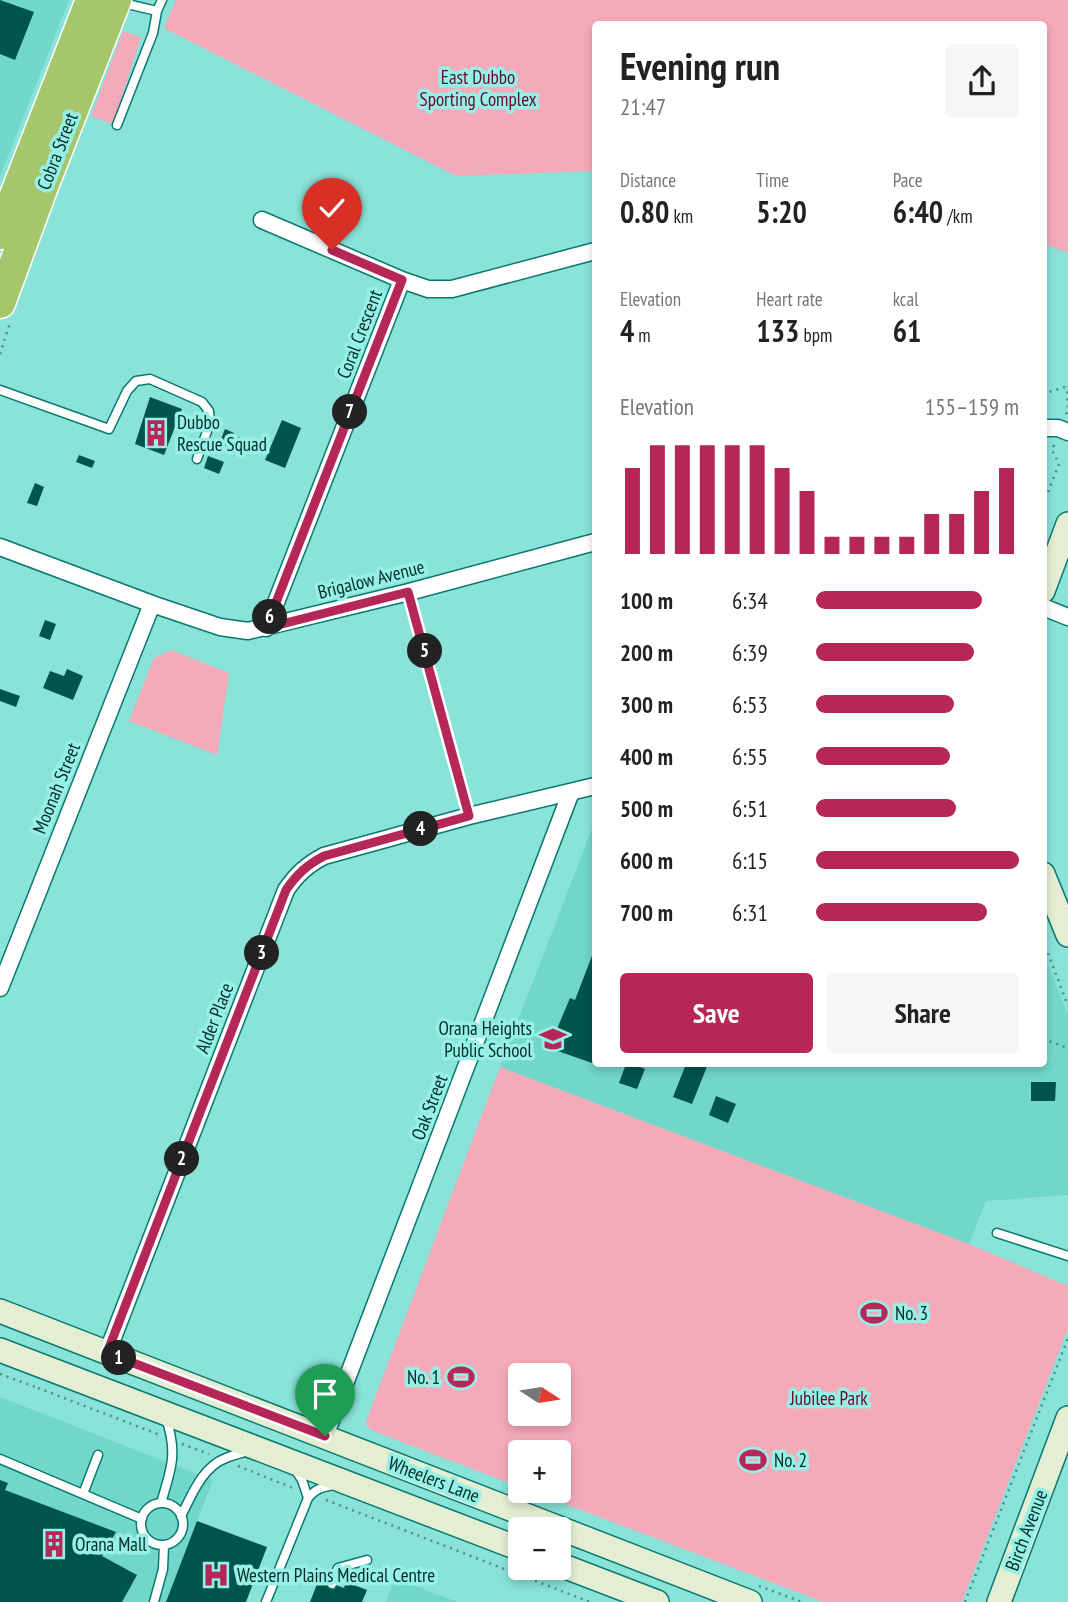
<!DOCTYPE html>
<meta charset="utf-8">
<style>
body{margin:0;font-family:"PT Sans Narrow",sans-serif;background:#f6f6f6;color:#222;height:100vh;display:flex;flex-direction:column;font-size:26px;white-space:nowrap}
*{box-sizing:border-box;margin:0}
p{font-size:23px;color:#767676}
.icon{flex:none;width:38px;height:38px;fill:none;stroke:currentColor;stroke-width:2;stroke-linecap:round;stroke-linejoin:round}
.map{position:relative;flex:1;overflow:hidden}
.sheet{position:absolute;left:592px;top:21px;width:455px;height:1046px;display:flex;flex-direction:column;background:#fff;border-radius:7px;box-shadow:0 4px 10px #0003}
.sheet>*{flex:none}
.needle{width:46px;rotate:102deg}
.controls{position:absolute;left:508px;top:1363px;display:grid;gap:14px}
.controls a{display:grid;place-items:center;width:63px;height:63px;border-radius:7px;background:#fff;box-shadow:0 4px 10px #0003;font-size:35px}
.pin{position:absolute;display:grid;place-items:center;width:60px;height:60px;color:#fff;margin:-72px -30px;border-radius:50% 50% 50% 0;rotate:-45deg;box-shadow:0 0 7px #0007}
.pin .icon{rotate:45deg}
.km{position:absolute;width:35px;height:35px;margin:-18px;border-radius:50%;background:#222;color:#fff;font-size:19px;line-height:35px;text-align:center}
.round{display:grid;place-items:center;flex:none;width:74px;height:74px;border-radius:7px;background:#f6f6f6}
.overview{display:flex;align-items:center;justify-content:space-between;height:119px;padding:0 28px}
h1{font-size:38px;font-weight:700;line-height:52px}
.figures{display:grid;grid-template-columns:repeat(3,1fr);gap:10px;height:119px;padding:7px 28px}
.figures div{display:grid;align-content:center}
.figures b{font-size:30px;font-weight:700}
.figures small{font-size:19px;font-weight:400}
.figures p{font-size:19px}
.chart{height:196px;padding:14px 28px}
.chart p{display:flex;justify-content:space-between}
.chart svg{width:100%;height:126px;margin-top:7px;stroke:#b62759;stroke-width:6}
.button{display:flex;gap:14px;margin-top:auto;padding:14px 28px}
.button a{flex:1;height:80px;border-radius:7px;background:#b62759;color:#fff;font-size:28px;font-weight:700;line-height:80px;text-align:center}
.button a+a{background:#f6f6f6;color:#222}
ul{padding:0 28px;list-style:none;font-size:23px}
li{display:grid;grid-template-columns:112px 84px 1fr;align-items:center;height:52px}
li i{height:18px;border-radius:9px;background:#b62759}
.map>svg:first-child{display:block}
.built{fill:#72d7cb}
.green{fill:#f5aaba;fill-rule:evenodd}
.building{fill:#00544e}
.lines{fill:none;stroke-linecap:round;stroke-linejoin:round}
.lane-casing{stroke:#09786f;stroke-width:11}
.street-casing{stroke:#09786f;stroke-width:19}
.secondary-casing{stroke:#09786f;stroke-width:26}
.highway-casing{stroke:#fff;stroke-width:33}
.path{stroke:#4b8e87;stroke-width:2.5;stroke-dasharray:2 5;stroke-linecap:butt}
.lane{stroke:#fff;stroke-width:8}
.street{stroke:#fff;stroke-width:16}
.secondary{stroke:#e4eed3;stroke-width:23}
.highway{stroke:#a5c66b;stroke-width:30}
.route-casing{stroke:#fff;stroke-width:14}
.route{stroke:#b62759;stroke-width:9}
.labels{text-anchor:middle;stroke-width:7;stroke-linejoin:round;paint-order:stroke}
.park-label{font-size:19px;fill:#610b2b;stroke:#96f0e5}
.street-label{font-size:19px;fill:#032c29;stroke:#96f0e5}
.poi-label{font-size:19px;fill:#032c29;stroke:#96f0e5;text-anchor:start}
</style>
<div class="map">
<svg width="1068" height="1602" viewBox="0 0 1068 1602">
<rect width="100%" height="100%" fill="#89e3d8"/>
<!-- built -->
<path class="built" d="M0,0H69L0,177Z
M595,821V1064H1043V951L1068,1015V1195L986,1201L969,1244L500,1067Z
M0,1397L213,1480L166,1602H0Z
M395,1578L457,1602H386Z"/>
<!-- green -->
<path class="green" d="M176,0H1068V253L1043,243V24H595V171L456,176L164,28Z
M123,31L141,37L113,124L91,116Z
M171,650L229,673L217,755L129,721L154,658Z
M500,1067L969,1244L1068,1286V1328L962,1602H823L531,1491H558V1452H520V1487L373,1431L365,1424ZM520,1376H558V1414H520Z"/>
<!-- building -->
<path class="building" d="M0,0L34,12L15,60L0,54Z
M150,397L182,409L164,455L135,444Z
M282,420L301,428L285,468L265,460Z
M225,429L234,433L228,447L219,444Z
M238,437L252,442L247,454L234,449Z
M79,455L95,461L92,468L76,462Z
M208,456L224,462L219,474L204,468Z
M35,483L44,487L37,506L27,503Z
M45,620L56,624L50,640L39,636Z
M67,669L83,676L73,700L43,688L50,671L64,676Z
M0,689L20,696L16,707L0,701Z
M595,948V1055L592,1063L549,1048L570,998L575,1000Z
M626,1064H633L645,1069L637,1089L619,1083Z
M686,1064H708L692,1104L673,1097Z
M1031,1082H1056L1055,1101H1031Z
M716,1096L736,1104L728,1123L709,1115Z
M0,1480L8,1483L5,1490L116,1532L102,1556L137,1575L122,1602H0Z
M197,1521L267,1547L246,1602H166Z
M319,1579L344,1588L346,1582L367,1590L362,1602H310Z"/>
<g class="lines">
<defs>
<path id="lane" d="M123,3L157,11
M117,125L153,33L157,11L162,0
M0,390L109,429L127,391L136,381L150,379L202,402L209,411L210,423L197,459
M997,1233L1068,1256
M0,1459L142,1519
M295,1469L302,1480L308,1498
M83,1494L98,1455
M161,1503C171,1469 178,1454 166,1418
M141 1524a21 21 0 1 1 42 0a21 21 0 1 1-42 0Z
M181,1516C192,1495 202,1467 226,1458C233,1455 241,1453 248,1451
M332,1584L338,1568L367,1560
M154,1602L163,1569L164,1545
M266,1602L308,1498C316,1488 323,1487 335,1485"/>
<path id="street" d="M262,220L402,280
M1043,428H1058L1068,432
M0,547L152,604L220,627L248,631L409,592L595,542
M1043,607L1068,617
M266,628L402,280L428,289H452L595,251
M0,988L152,604
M107,1353L286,890C297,874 307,865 324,856L469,816L595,786
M325,1436L571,792"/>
<path id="secondary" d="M1043,591L1068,524
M1043,874L1068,935
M0,1311L750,1602
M0,1350L520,1549
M558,1564L657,1602
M999,1602L1068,1418"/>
<path id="highway" d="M0,234L91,0
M0,303L42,189L116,0"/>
</defs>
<!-- lane casing -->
<use href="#lane" class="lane-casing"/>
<!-- street casing -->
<use href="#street" class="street-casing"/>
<!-- secondary casing -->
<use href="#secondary" class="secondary-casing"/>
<!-- highway casing -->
<use href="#highway" class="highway-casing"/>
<!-- path -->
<path class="path" d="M0,354L10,323
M1043,394L1068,386
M1066,414L1068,410L1067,386
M1043,505L1059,464L1052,450L1055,443
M413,607L466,803
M1043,940L1068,1006
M1043,1039L1068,1048
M0,1374L38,1388L39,1387
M38,1388L160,1435
M182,1444L209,1454
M238,1466L293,1488
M326,1500L590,1602
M759,1586L802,1602
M965,1602L1068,1338"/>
<!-- lane -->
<use href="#lane" class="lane"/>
<!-- street -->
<use href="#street" class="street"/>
<!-- secondary -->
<use href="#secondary" class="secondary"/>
<!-- highway -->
<use href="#highway" class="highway"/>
</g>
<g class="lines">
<defs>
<path id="route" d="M325,1436L107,1353L286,890C297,874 307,865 324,856L469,816L408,592L266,628L402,280L332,250"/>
</defs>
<!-- route casing -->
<use href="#route" class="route-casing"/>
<!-- route -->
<use href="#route" class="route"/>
</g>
<!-- icons -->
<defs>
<symbol id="building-bare" viewBox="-9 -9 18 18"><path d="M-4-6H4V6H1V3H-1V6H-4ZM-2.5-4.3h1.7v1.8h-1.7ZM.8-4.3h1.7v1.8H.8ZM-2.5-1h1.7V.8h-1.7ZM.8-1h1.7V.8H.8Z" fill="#b62759" stroke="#96f0e5" stroke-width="2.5" paint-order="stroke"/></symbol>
<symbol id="school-bare" viewBox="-9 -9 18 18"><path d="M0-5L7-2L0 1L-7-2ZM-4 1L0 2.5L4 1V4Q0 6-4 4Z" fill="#b62759" stroke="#96f0e5" stroke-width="2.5" paint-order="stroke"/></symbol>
<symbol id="stadium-bare" viewBox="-9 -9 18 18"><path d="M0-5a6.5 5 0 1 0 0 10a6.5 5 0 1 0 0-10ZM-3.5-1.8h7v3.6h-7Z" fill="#b62759" stroke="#96f0e5" stroke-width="2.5" paint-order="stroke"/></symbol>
<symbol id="hospital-bare" viewBox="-9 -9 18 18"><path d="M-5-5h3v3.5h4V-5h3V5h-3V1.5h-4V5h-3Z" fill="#b62759" stroke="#96f0e5" stroke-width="2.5" paint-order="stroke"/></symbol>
</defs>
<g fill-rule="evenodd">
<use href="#building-bare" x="137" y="414" width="38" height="38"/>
<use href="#school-bare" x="534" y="1020" width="38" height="38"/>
<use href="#stadium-bare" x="855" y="1294" width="38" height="38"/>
<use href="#stadium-bare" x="442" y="1358" width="38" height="38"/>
<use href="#stadium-bare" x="734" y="1441" width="38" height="38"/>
<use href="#building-bare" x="35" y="1525" width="38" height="38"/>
<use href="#hospital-bare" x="197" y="1556" width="38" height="38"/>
</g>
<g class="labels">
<!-- park labels -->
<g class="park-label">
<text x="478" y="84">East Dubbo<tspan x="478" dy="22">Sporting Complex</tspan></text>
<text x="829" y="1405">Jubilee Park</text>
</g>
<!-- street labels -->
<g class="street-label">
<text transform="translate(57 151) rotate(-69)" y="7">Cobra Street</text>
<text transform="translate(359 334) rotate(-69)" y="7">Coral Crescent</text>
<text transform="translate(371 579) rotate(-14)" y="7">Brigalow Avenue</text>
<text transform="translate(56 788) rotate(-68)" y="7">Moonah Street</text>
<text transform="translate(214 1018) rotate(-69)" y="7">Alder Place</text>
<text transform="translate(429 1107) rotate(-69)" y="7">Oak Street</text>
<text transform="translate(434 1479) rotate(21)" y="7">Wheelers Lane</text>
<text transform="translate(1026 1530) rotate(-69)" y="7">Birch Avenue</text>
</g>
<!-- poi labels -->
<g class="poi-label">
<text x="177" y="429">Dubbo<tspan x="177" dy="22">Rescue Squad</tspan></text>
<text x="532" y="1035" text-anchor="end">Orana Heights<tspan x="532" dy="22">Public School</tspan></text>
<text x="895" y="1320">No. 3</text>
<text x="440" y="1384" text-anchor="end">No. 1</text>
<text x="774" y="1467">No. 2</text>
<text x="75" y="1551">Orana Mall</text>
<text x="237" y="1582">Western Plains Medical Centre</text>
</g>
</g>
</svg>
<div class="controls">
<a><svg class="needle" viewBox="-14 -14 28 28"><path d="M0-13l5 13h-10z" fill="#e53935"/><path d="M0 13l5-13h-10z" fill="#767676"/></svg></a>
<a>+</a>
<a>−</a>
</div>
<div class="pin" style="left:325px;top:1436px;background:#1e9e55"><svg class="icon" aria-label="arrive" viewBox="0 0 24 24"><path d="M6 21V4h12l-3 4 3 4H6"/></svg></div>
<div class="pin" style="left:332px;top:250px;background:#d93025"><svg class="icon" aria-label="check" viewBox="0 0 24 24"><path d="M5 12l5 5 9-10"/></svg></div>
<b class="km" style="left:119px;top:1358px">1</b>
<b class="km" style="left:182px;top:1159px">2</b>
<b class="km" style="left:262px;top:953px">3</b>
<b class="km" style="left:421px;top:829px">4</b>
<b class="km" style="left:425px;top:651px">5</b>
<b class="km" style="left:270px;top:617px">6</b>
<b class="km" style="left:350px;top:412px">7</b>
<section class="sheet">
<div class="overview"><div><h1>Evening run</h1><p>21:47</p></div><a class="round"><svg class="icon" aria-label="share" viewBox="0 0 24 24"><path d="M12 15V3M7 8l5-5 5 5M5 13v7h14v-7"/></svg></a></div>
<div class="figures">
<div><p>Distance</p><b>0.80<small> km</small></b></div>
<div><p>Time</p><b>5:20</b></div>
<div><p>Pace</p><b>6:40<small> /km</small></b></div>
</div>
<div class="figures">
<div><p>Elevation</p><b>4<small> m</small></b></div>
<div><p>Heart rate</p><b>133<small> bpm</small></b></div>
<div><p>kcal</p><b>61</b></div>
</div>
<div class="chart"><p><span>Elevation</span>155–159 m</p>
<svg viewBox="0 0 160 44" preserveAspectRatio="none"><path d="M5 44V14M15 44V6M25 44V6M35 44V6M45 44V6M55 44V6M65 44V14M75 44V22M85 44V38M95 44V38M105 44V38M115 44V38M125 44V30M135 44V30M145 44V22M155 44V14"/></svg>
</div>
<ul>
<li><b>100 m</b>6:34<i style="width:82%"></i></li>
<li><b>200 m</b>6:39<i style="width:78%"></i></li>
<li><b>300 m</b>6:53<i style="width:68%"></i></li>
<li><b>400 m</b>6:55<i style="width:66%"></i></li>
<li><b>500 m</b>6:51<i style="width:69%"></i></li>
<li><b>600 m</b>6:15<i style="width:100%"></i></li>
<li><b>700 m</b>6:31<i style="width:84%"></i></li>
</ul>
<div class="button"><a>Save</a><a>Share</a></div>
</section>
</div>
